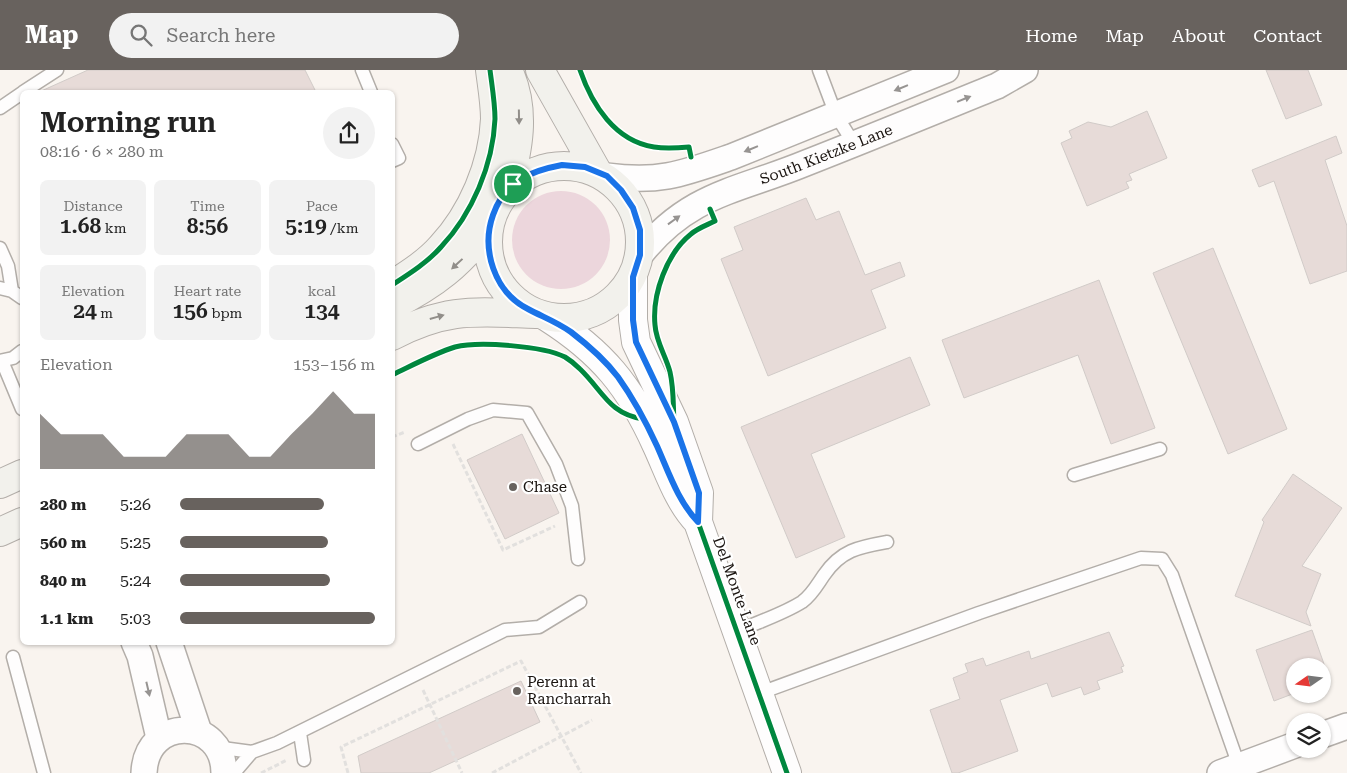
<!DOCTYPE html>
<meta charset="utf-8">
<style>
body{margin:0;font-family:"Roboto Serif",serif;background:#f2f2f2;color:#222;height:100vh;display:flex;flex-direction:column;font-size:19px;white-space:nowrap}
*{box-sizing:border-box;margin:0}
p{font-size:16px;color:#767676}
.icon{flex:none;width:28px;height:28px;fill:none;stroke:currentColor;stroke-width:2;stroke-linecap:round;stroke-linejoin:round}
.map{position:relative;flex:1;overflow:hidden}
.sheet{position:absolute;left:20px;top:20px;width:375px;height:555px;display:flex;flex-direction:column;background:#fff;border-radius:8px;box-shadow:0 1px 4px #0004}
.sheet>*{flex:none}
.needle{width:32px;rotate:256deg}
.fabs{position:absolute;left:1286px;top:588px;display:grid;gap:10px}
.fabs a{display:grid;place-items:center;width:45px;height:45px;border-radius:50%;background:#fff;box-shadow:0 1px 4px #0004;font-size:25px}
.pin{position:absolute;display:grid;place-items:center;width:42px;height:42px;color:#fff;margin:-21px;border:2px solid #fff;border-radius:50%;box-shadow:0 1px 5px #0007}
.round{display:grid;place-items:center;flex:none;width:52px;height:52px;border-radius:26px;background:#f2f2f2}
.summary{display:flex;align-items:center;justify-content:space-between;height:85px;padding:0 20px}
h1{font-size:28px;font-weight:600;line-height:38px}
.stats{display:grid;grid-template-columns:repeat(3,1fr);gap:8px;height:85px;padding:5px 20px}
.stats div{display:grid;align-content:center;border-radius:8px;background:#f2f2f2;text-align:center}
.stats b{font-size:21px;font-weight:600}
.stats small{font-size:14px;font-weight:400}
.stats p{font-size:14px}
.chart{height:140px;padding:10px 20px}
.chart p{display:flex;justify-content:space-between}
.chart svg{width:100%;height:90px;margin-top:5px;fill:#68625e;opacity:.7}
ul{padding:0 20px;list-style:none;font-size:16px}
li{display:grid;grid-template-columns:80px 60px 1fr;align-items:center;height:38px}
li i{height:12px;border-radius:6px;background:#68625e}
header{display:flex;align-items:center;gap:30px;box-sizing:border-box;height:70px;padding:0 25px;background:#68625e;color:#fff}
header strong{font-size:24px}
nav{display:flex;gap:28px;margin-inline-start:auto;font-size:18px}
.search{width:350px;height:45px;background:#f2f2f2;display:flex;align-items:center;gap:12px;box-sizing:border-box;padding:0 18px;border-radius:28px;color:#767676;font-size:19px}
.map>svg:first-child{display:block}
.green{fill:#ecd6dc}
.building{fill:#e7dbd8;stroke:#d1cbc8}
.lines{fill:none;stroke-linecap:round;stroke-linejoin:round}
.service-casing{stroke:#b3aea9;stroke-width:15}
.minor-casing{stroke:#b3aea9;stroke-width:28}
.tertiary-casing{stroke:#b3aea9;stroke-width:30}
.secondary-casing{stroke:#b3aea9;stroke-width:30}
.path{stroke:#e2e0de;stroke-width:3;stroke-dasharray:5 2.5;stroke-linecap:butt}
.service{stroke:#fefdfd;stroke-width:12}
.minor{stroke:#fefdfd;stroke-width:25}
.tertiary{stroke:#fefdfd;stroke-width:28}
.secondary{stroke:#f2f1ec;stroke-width:28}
.cycleway-casing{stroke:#fff;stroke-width:8}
.cycleway{stroke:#00873e;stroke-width:5}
.oneway{fill:#979492}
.oneway2{fill:#918e89}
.route-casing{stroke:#fff;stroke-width:10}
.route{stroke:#1a73e8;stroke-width:6}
.poi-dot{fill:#68625e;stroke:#fff;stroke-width:2}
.labels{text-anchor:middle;stroke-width:4.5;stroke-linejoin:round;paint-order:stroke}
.street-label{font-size:15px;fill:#1a1410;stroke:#fff}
.poi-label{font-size:15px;fill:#1a1410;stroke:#fff;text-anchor:start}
</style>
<header>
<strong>Map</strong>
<div class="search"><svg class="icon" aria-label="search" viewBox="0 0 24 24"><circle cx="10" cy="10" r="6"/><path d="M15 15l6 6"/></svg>Search here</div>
<nav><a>Home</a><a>Map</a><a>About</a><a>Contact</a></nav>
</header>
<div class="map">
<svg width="1347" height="703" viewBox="0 0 1347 703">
<rect width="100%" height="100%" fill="#f9f4ef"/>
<!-- green -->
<path class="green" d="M512 170a49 49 0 1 1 98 0a49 49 0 1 1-98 0Z"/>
<!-- building -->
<path class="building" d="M88,0H305L316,22H39Z
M1266,0H1308L1322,35L1286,49Z
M1147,41L1167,88L1129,104L1132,110L1126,112L1129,118L1087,136L1061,73L1072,68L1069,61L1088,52L1111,57Z
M1336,66L1342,83L1325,90L1347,156V201L1310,214L1274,111L1259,117L1252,100Z
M806,128L816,150L839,141L865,205L900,192L905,206L871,220L886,258L768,306L721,189L743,180L734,157Z
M1213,178L1287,359L1228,384L1153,203Z
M1099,210L1155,358L1111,374L1078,285L964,328L942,270Z
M910,287L930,335L811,384L845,467L796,488L741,357Z
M522,364L559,443L505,469L467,390Z
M1293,404L1342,438L1302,496L1321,504L1306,542L1311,556L1235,526L1264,452L1262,450Z
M1312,560L1330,611L1322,613V596H1295V623L1274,631L1256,580Z
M1109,562L1124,596L1121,597L1123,602L1097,611L1100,619L1084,625L1081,617L1052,627L1047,613L1000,630L1018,681L958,703H952L930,640L960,629L953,608L968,602L965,594L983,588L986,596L1029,581L1031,589Z
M521,611L540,652L429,703H361L358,686Z"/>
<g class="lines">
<defs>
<path id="service" d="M362,0L371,22
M819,0L836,45L854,74
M23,22L57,0
M0,38L22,23
M392,74L399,88L392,91
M0,178L8,196L12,221
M0,218L12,221L22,228
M0,291L13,288L22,281
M2,291L22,339
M418,374L468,349L493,340L527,343L556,394L572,436L578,489
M1074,405L1160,379
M738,561C758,552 783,544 802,532C812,525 817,515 824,505C841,480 859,477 887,472
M13,587L44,703
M760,623L979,543L1141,488L1162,489L1172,505L1239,696
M300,663L304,690
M215,677L252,682L277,673L505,560L539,557L580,532
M234,703L252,682"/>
<g id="minor">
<path d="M607,106C659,113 682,104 731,87L946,0"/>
<path id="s1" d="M640,185C689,123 738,121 806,93C870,68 933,42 997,16L1025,0"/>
<path d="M134,572L140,586L159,668"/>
<path d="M169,572L199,662"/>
<path d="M1322,665L1347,656"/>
<path d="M144,703C146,645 224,647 224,703"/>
<path d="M1220,703L1295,675"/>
</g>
<path id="tertiary" d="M633,207V250L636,272L674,352L699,423L698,452
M547,247C602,282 630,316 657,376C669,402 678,431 698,452L787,703"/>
<path id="secondary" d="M540,0L597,101
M488 172a76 76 0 1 1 152 0a76 76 0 1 1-152 0Z
M507,122C518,81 527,40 508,0
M392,215C409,204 428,192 441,177C472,144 493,95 495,49C495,33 492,16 490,0
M392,236C436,214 459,195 489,157
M392,266C448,237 476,242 536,244
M0,414L22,404
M0,462L22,452"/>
</defs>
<!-- service casing -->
<use href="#service" class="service-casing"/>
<!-- minor casing -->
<use href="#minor" class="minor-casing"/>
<!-- tertiary casing -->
<use href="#tertiary" class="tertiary-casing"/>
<!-- secondary casing -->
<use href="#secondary" class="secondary-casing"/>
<!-- path -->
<path class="path" d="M392,367L405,362
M453,374L503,480L555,456
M423,620L462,703
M261,703L287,690
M348,703L341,677L521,591L581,703
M492,703L592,650"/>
<!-- service -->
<use href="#service" class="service"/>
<!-- minor -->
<use href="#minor" class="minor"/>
<!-- tertiary -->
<use href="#tertiary" class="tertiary"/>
<!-- secondary -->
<use href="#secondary" class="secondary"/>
<defs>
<path id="cycleway" d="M580,0C592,35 615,71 654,77C666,79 678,78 689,77L691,87
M392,215C409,204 428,192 441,177C472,144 493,95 495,49C495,33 492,16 490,0
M547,247C602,282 630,316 657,376C669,402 678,431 698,452L787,703
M392,305C413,295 433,284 455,277C479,271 543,276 565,287C570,290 576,295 580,299C603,321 609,344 643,349
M674,352C673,336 674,319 670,302C666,286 656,272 655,255C652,224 667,183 691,164C698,158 707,155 715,151L710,139"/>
</defs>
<!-- cycleway casing -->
<use href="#cycleway" class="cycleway-casing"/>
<!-- cycleway -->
<use href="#cycleway" class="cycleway"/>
</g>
<!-- one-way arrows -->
<defs><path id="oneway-solid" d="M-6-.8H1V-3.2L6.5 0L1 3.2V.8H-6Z" transform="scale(1.25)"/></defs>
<g class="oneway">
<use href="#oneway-solid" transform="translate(901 18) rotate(158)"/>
<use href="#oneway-solid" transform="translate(964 29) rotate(-22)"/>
<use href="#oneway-solid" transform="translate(751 79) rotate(158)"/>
<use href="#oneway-solid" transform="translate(674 150) rotate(-36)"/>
<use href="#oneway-solid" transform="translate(148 619) rotate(77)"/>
</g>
<g class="oneway2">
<use href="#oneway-solid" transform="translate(519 47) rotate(89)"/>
<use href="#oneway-solid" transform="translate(457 194) rotate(137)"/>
<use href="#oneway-solid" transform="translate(437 247) rotate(-16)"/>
</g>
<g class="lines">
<defs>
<path id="route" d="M562,95L585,97L607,106L621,120L633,138L640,160V185L633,207V250L636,272L674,352L699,423L698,452C678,431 669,403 657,376C646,352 633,328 618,307C605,290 588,275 571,262C557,252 543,247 528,239C494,222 481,179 493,145C505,111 530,101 562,95Z"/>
</defs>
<!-- route casing -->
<use href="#route" class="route-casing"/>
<!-- route -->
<use href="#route" class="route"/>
</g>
<!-- markers -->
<g class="poi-dot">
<circle cx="513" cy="417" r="5"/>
<circle cx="517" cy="621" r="5"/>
</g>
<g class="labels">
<!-- street labels -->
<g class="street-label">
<text dy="5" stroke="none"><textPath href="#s1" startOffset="215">South Kietzke Lane</textPath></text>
<text transform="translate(737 521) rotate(70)" y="5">Del Monte Lane</text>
</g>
<!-- poi labels -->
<g class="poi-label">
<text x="523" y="422">Chase</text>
<text x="527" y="617">Perenn at<tspan x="527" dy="17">Rancharrah</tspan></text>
</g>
</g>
</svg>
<div class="fabs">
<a><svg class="needle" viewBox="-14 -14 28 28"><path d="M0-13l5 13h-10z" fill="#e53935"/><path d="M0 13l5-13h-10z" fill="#767676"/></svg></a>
<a><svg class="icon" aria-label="layers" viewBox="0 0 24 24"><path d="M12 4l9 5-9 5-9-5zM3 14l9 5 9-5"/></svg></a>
</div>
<div class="pin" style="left:513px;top:114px;background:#1e9e55"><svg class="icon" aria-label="arrive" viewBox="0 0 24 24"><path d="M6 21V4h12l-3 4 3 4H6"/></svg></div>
<section class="sheet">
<div class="summary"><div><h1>Morning run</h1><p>08:16 · 6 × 280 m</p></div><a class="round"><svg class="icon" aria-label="share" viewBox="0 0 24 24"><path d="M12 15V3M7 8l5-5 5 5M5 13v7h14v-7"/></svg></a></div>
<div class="stats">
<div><p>Distance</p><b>1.68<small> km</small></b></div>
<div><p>Time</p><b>8:56</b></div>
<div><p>Pace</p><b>5:19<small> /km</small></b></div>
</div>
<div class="stats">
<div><p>Elevation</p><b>24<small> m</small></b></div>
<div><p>Heart rate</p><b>156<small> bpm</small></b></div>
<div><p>kcal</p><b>134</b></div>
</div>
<div class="chart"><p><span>Elevation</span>153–156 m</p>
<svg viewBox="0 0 160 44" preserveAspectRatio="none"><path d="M0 44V17L10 27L20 27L30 27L40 38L50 38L60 38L70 27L80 27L90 27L100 38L110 38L120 27L130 17L140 6L150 17L160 17V44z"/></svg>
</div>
<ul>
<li><b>280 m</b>5:26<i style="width:74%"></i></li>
<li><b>560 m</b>5:25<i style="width:76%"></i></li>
<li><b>840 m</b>5:24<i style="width:77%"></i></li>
<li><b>1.1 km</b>5:03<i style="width:100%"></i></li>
</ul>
</section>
</div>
